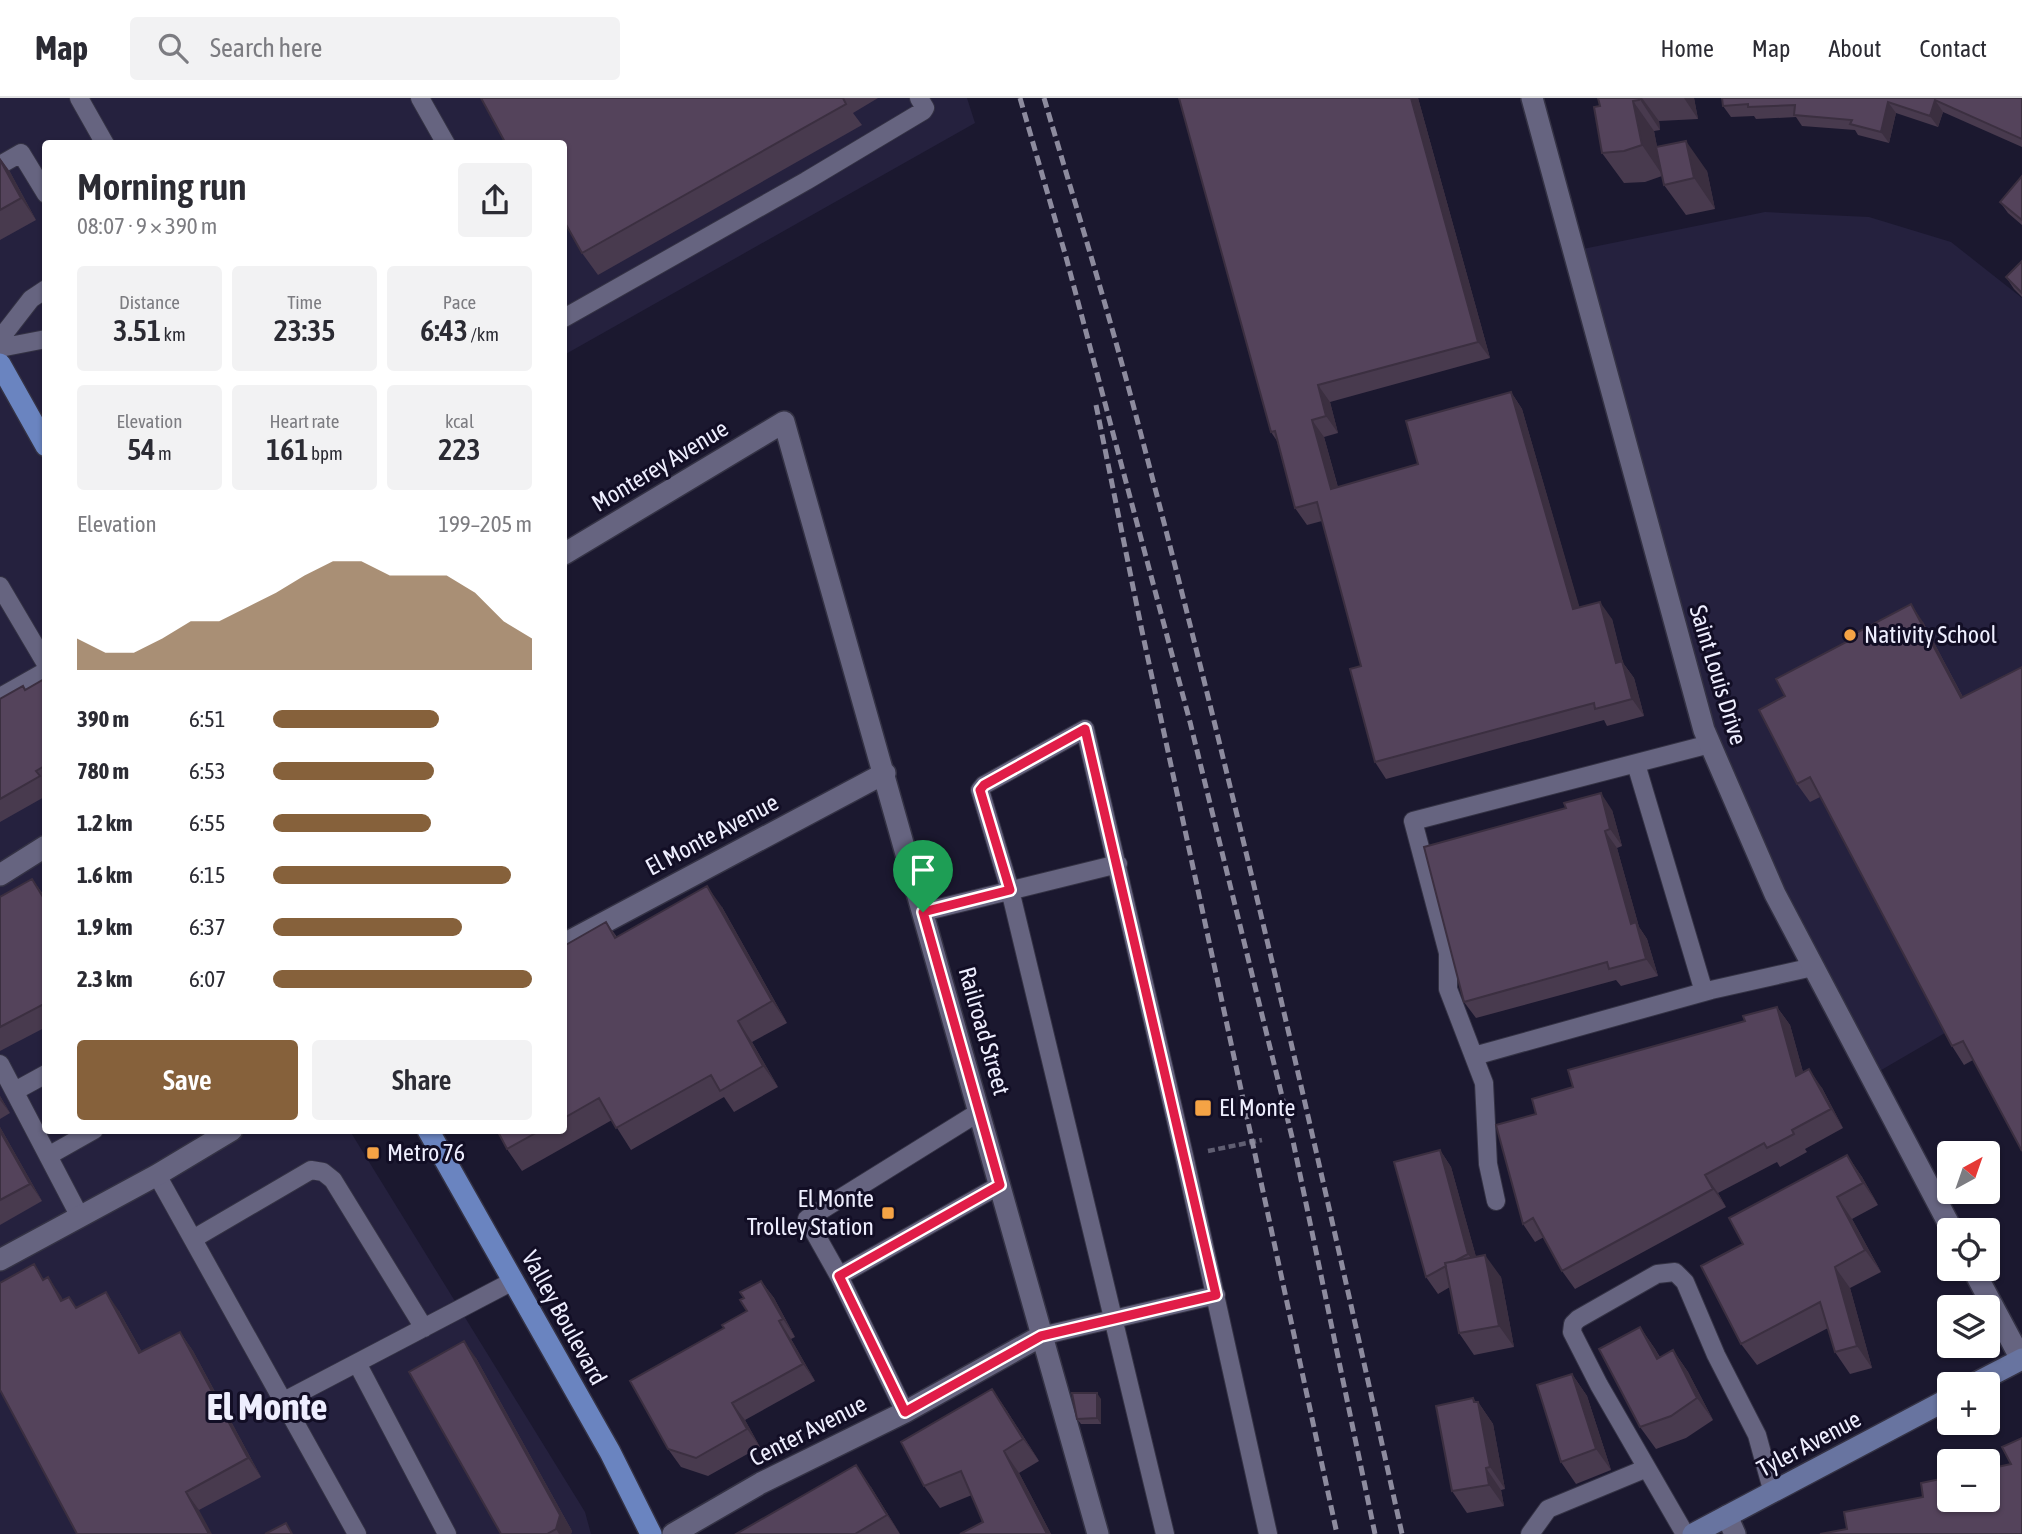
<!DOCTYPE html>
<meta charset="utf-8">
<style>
body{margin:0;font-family:"Asap Condensed",sans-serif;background:#f2f2f3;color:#2b2b33;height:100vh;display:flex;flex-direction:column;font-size:26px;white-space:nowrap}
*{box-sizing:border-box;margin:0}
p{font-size:23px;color:#7c7c81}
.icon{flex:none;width:38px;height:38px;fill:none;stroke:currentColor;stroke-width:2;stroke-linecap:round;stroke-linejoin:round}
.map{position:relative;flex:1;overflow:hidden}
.drawer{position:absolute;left:42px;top:42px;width:525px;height:994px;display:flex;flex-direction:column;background:#fff;border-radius:7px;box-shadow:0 2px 5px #0004}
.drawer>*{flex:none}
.needle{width:46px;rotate:40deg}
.fabs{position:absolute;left:1937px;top:1043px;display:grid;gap:14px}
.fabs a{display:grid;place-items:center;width:63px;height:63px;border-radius:7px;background:#fff;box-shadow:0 2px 5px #0004;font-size:35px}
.pin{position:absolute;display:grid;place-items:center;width:60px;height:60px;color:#fff;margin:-72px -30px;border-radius:50% 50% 50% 0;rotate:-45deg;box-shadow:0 0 7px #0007}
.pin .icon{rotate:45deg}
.round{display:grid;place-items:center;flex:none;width:74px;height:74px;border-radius:7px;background:#f2f2f3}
.headline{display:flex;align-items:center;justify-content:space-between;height:119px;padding:0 35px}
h1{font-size:38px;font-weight:600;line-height:52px}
.figures{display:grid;grid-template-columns:repeat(3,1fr);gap:10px;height:119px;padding:7px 35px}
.figures div{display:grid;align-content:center;border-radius:7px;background:#f2f2f3;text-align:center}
.figures b{font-size:30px;font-weight:600}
.figures small{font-size:19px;font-weight:400}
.figures p{font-size:19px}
.chart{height:196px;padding:14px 35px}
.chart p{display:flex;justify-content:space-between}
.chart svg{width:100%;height:126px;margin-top:7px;fill:#86613b;opacity:.7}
.action{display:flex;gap:14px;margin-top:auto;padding:14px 35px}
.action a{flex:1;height:80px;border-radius:7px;background:#86613b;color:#fff;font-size:28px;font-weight:600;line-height:80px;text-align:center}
.action a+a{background:#f2f2f3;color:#2b2b33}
ul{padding:0 35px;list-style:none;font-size:23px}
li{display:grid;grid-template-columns:112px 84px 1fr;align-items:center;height:52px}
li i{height:18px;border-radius:9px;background:#86613b}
header{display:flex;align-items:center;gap:42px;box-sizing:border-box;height:98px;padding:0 35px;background:#fff;border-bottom:2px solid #e1e1e2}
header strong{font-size:33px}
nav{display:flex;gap:38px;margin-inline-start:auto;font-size:24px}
.search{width:490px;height:63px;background:#f2f2f3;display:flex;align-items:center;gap:18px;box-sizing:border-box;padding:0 24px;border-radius:7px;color:#7c7c81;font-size:26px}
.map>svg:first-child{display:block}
.built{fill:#25213e}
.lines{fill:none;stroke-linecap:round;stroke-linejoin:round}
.lane-casing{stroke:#343244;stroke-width:20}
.street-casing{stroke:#343244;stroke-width:24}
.secondary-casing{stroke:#343244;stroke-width:24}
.primary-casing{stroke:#343244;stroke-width:24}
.path{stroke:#605e72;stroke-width:4.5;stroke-dasharray:7 3.5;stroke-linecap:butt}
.lane{stroke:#666480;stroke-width:18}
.street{stroke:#666480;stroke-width:21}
.secondary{stroke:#6874a0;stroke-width:21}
.primary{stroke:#6a84c0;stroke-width:21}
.rail{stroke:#8d8b9e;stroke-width:5;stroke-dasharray:10 5;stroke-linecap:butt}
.wall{fill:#483a4e}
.shaded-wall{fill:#3b2f40}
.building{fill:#54435b;stroke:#3b2f40;stroke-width:2}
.route-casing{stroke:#fff;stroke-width:14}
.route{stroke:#e11d48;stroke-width:9}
.poi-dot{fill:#f5a345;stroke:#120e25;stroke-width:2.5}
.labels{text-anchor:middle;stroke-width:6;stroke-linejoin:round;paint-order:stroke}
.street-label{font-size:24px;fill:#eeeefe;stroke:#120e25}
.poi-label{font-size:24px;fill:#eeeefe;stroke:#120e25;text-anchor:start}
.town-label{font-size:38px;font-weight:bold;fill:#eeeefe;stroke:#120e25}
</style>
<header>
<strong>Map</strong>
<div class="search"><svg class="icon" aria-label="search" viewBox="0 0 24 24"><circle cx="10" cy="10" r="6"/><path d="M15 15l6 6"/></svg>Search here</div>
<nav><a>Home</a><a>Map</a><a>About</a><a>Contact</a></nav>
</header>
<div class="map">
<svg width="2022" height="1436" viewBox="0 0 2022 1436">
<rect width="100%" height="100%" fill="#1b182f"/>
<!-- built -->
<path class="built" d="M0,0H967L975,25L564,257V46H46V1032L350,1033L585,1414L591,1436H0Z
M1765,114L1869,119L1951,144L2022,200V890L1871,978L1704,632L1573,153Z"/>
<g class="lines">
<defs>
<path id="lane" d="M79,0L105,46
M420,0L446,46
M0,67L21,55L46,96
M564,220L806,83L923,13L925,10L919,0
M0,241L31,201L46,191
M0,250L46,241
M0,488L46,566
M0,599L46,573
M1636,666L1704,894
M923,814L1118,766
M1474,958L1711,892L1813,869
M0,966L80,1119
M15,993L46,976
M48,1058L94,1032
M157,1077L357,1436
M1496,1103L1488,1066L1484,985L1448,891V855L1413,723L1710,646
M193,1141L311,1072L323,1074L333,1082L424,1230
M839,1178L1000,1087
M1041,1238L1216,1197
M357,1265L447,1436
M284,1303L513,1183
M905,1314L839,1178L807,1121L979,1014
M1165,1436L1010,792L980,692L984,687L1085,631L1184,1057L1268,1436
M1530,1436L1548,1411L1647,1370
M1685,1436L1599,1287L1572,1234L1573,1226L1578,1221L1657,1176L1675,1174L1685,1184L1716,1257L1757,1337L1773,1395"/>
<path id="street" d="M1532,0L1704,632L1775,796L1952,1132
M564,456L784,324L1098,1436
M0,777L46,748
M564,846L885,675
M0,1162L157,1077L232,1032
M1973,1171L2021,1261
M1727,1418L1735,1436
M673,1436L761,1385L905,1314L1041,1238"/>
<path id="secondary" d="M1974,1286L2022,1261
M1693,1436L1950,1300"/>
<path id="primary" d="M0,266L46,348
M428,1032L610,1354L651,1436"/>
</defs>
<!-- lane casing -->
<use href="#lane" class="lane-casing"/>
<!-- street casing -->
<use href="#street" class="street-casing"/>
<!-- secondary casing -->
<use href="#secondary" class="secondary-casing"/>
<!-- primary casing -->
<use href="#primary" class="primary-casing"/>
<!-- path -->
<path class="path" d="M1208,1053L1262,1042"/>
<!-- lane -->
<use href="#lane" class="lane"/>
<!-- street -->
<use href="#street" class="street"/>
<!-- secondary -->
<use href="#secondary" class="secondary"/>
<!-- primary -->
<use href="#primary" class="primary"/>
<!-- rail -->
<path class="rail" d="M1020,0L1066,159L1190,624L1293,1043L1375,1436
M1044,0C1076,109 1110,218 1139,329C1236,696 1320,1065 1402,1436
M1096,307L1142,533L1337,1436"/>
</g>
<!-- wall -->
<path class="wall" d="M481,0H878L853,15L862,27L598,177L582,155L564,46Z
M1179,0H1418L1490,260L1330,304L1338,335L1324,339L1338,389L1418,366L1511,294L1522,311L1579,509L1612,521L1623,565L1634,580L1644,618L1607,628L1604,622L1386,681L1375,664L1361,568L1322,423L1307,427L1295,410L1277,343L1271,334Z
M1598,0H1694L1698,21L1659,23L1660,32L1654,33L1657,49L1707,73L1715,111L1686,117L1664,87L1662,78L1645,84L1624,85L1602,55L1600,8Z
M1722,0H2022V49L1943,14L1938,29L1896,15L1889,45L1858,37L1855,32L1802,28L1796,19L1756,21L1754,18L1731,19L1723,8Z
M0,60L10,74L36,122L0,142Z
M2022,78V127L2008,115L2000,104Z
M2022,163V199L2014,191L2006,179Z
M1923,524L1963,599L1973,962L1964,967L1952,948L1820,699L1810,704L1797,686Z
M46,580V698L0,724V601L26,591Z
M1612,712L1622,748L1617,750L1639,829L1647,841L1658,878L1621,888L1616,882L1476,920L1464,904Z
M32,781L46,800V929L0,953V799Z
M722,809L787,925L752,944L778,989L734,1014L724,999L631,1052L612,1022L522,1073L507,1051L497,1032H564V848L606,824L617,839Z
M1777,909L1790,927L1803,974L1822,990L1843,1030L1805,1051L1807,1054L1780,1069L1777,1064L1718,1095L1726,1109L1575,1191L1562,1173L1544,1139L1535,1144L1523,1126L1536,1016Z
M0,998L10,1015L0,1021Z
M0,1029L42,1103L0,1127Z
M1440,1052L1451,1069L1476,1159L1501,1179L1514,1249L1474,1257L1459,1235L1450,1189L1438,1196L1426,1179Z
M1847,1057L1862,1079L1878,1107L1852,1121L1881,1174L1850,1190L1872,1270L1850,1276L1835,1254L1828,1230L1757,1267L1741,1246L1743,1146Z
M45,1181L63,1202L77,1209L119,1213L142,1254L180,1234L193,1253L261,1379L199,1412L0,1292Z
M761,1183L774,1200L795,1239L791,1241L815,1283L745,1322L760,1349L708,1378L681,1369L668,1351L747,1213L744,1200Z
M1640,1229L1655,1251L1660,1259L1673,1252L1688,1274L1713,1322L1686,1340L1656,1351L1640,1329Z
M476,1260L572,1433L571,1436H501Z
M1572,1276L1587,1298L1611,1372L1576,1386L1561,1364Z
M992,1291L1007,1313L1039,1363L1019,1375L1051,1436H960L983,1424L972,1397L940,1410L924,1388Z
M1473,1300L1476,1304H1478L1493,1326L1505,1391L1501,1392L1504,1408L1467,1415L1452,1393Z
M1101,1301V1326H1081L1077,1321Z
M871,1389L900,1436H736Z"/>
<!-- shaded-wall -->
<path class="shaded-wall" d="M1411,0H1418L1490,260L1478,244Z
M1639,0H1642L1659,23L1660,32Z
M1684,0H1694L1698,21Z
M1935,2L1943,14L1938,29L1930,18Z
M1633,3L1654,33L1663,78L1642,47Z
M1888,4L1896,15L1889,45L1881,34Z
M1686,43L1707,73L1715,111L1694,80Z
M0,60L10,74L36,122L21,100L0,62Z
M1318,287L1330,304L1338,335L1326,318Z
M1511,294L1522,311L1585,528L1573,511Z
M1312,322L1324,339L1343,408L1331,391Z
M1600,504L1612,521L1623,565L1634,580L1644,618L1632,601L1616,565Z
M1911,506L1923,524L1973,618L1961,600Z
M1601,695L1612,712L1622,748L1610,731Z
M1605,733L1617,750L1639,829L1647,841L1658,878L1646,861L1631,826Z
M707,788L722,809L787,925L772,903Z
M1777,909L1790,927L1809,996L1796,978Z
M738,923L752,944L778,989L763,968Z
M1809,971L1822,990L1843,1030L1831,1011Z
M0,998L10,1015L0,1002Z
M0,1029L42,1103L30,1086L0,1033Z
M1440,1052L1451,1069L1480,1173L1468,1156Z
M1847,1057L1862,1079L1878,1107L1863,1085Z
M1705,1077L1718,1095L1726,1109L1713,1091Z
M1837,1099L1852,1121L1881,1174L1865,1152Z
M1485,1157L1501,1179L1514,1249L1499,1228Z
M1835,1169L1850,1190L1872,1270L1857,1248Z
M48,1179L61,1198L74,1222L61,1203Z
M761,1183L774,1200L795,1239L783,1221Z
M106,1194L119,1213L153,1274L139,1255Z
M779,1223L791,1241L815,1283L803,1266Z
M1640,1229L1655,1251L1672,1283L1657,1261Z
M180,1234L193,1253L261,1379L248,1360Z
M464,1243L476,1260L572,1433L571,1436H559L556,1431Z
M1673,1252L1688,1274L1713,1322L1697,1300Z
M1572,1276L1587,1298L1611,1372L1596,1351Z
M992,1291L1007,1313L1039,1363L1023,1341Z
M1097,1295L1101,1301V1326L1097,1320Z
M1473,1300L1479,1308L1478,1304L1493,1326L1505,1391L1490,1369Z
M732,1305L745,1322L760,1349L747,1331Z
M1004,1353L1019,1375L1051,1436H1047Z
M856,1367L871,1389L900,1436L887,1417Z
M1486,1370L1501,1392L1504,1408L1489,1387Z
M186,1394L199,1412L212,1436H209Z"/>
<!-- building -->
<path class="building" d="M481,0H843L846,6L582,155L564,123V46H506Z
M1179,0H1411L1478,244L1318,287L1326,318L1312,322L1331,391L1418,366L1406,323L1511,294L1573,511L1600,504L1616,565L1622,563L1632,601L1595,611L1594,605L1375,664L1350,571L1361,568L1317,404L1295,410L1275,333L1271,334Z
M1598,0H1639V2L1633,3L1642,47L1624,53L1602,55L1594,9L1600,8Z
M1722,0H2022V41L1935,2L1930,18L1888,4L1881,34L1850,26L1852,22L1794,17L1795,7L1748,9V6L1723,8Z
M1686,43L1694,80L1664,87L1656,49Z
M0,62L21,100L0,112Z
M2022,78V122L2000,104Z
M2022,163V195L2006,179Z
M1911,506L1961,600L2022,569V1053L1963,943L1952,948L1810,679L1797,686L1759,612L1785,598L1776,581L1856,539L1854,536Z
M46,580V667L36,673L40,678L0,701V601L23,588L25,592Z
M1601,695L1610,731L1605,733L1631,826L1636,824L1646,861L1609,871L1607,864L1464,904L1424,749L1566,710L1564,705Z
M32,781L46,804V905L0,929V799Z
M707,788L772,903L738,923L763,968L720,993L711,977L616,1030L599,1000L564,1020V848L606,824L615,840Z
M1777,909L1796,978L1809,971L1831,1011L1792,1032L1794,1036L1767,1050L1764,1045L1705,1077L1713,1091L1562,1173L1533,1120L1523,1126L1496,1027L1536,1016L1532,1001L1573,989L1568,972L1745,923L1743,918Z
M497,1032H541L507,1051Z
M0,1033L30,1086L0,1102Z
M1440,1052L1468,1156L1455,1163L1445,1165L1446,1168L1426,1179L1394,1064Z
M1847,1057L1863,1085L1837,1099L1865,1152L1835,1169L1857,1248L1835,1254L1820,1204L1741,1246L1701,1168L1743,1146L1729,1120Z
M1485,1157L1499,1228L1459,1235L1445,1165Z
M34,1166L43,1182L48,1179L61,1203L69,1199L76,1210L106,1194L139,1255L180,1234L248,1360L186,1394L209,1436H77L0,1292V1185Z
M761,1183L783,1221L779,1223L803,1266L732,1305L747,1331L696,1360L668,1351L630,1283L724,1230L722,1227L747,1213L740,1202L744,1200L740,1194Z
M1640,1229L1657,1261L1673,1252L1697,1300L1671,1318L1640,1329L1599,1251Z
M464,1243L560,1417L556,1431L547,1436H501L409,1274Z
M1572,1276L1596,1351L1561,1364L1537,1287Z
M992,1291L1023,1341L1004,1353L1047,1436H960L983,1424L961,1373L924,1388L901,1344Z
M1072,1295H1097V1320L1077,1321Z
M1473,1300L1474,1304H1478L1490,1369L1486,1370L1489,1387L1452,1393L1436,1308Z
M2022,1340V1436H1820L1847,1431L1844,1414L1923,1399L1921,1385L1950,1379V1402H1988V1371L2011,1366L2002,1349Z
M856,1367L887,1417L855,1436H736Z
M286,1425L292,1436H265Z"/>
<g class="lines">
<defs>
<path id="route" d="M1085,631L1216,1197L1041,1238L905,1314L839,1178L1000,1087L923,814L1010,792L980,692L984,687Z"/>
</defs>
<!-- route casing -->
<use href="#route" class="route-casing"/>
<!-- route -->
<use href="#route" class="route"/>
</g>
<!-- markers -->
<g class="poi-dot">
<circle cx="1850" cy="537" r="7"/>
<rect x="1194" y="1001" width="18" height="18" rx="3.5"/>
<rect x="366" y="1048" width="14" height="14" rx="3.5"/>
<rect x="881" y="1108" width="14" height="14" rx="3.5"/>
</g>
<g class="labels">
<!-- street labels -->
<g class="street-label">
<text transform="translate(660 368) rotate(-31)" y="8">Monterey Avenue</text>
<text transform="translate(1718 577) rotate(73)" y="8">Saint Louis Drive</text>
<text transform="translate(712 737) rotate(-28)" y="8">El Monte Avenue</text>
<text transform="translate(984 933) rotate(74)" y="8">Railroad Street</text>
<text transform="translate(564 1220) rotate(61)" y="8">Valley Boulevard</text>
<text transform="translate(808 1333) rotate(-27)" y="8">Center Avenue</text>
<text transform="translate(1809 1346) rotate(-28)" y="8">Tyler Avenue</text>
</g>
<!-- poi labels -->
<g class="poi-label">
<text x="1864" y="545">Nativity School</text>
<text x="1219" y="1018">El Monte</text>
<text x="387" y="1063">Metro 76</text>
<text x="874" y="1109" text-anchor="end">El Monte<tspan x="874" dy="28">Trolley Station</tspan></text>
</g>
<!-- town labels -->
<g class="town-label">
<text x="267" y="1322">El Monte</text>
</g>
</g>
</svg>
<div class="fabs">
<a><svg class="needle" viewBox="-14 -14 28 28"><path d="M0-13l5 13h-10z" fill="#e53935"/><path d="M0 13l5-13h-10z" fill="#7c7c81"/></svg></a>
<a><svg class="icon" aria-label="locate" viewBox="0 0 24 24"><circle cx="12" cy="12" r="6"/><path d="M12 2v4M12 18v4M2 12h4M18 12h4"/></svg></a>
<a><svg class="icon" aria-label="layers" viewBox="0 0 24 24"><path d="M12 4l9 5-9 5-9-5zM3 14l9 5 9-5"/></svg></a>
<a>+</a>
<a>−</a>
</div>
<div class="pin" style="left:923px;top:814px;background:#1e9e55"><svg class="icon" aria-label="arrive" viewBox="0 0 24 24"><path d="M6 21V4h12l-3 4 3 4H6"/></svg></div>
<section class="drawer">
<div class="headline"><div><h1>Morning run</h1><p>08:07 · 9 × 390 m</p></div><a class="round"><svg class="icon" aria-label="share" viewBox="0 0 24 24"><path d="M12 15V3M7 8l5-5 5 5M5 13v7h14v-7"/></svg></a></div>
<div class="figures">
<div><p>Distance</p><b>3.51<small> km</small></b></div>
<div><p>Time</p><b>23:35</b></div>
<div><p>Pace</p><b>6:43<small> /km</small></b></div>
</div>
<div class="figures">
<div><p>Elevation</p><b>54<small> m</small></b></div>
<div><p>Heart rate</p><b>161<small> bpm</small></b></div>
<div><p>kcal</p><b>223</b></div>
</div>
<div class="chart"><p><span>Elevation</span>199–205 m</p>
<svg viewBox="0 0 160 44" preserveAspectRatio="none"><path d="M0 44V33L10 38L20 38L30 33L40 27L50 27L60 22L70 17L80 11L90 6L100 6L110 11L120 11L130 11L140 17L150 27L160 33V44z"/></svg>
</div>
<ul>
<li><b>390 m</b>6:51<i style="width:64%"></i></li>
<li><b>780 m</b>6:53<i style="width:62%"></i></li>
<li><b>1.2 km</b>6:55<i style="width:61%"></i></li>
<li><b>1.6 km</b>6:15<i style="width:92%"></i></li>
<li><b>1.9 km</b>6:37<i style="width:73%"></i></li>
<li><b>2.3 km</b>6:07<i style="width:100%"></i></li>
</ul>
<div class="action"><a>Save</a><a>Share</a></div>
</section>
</div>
